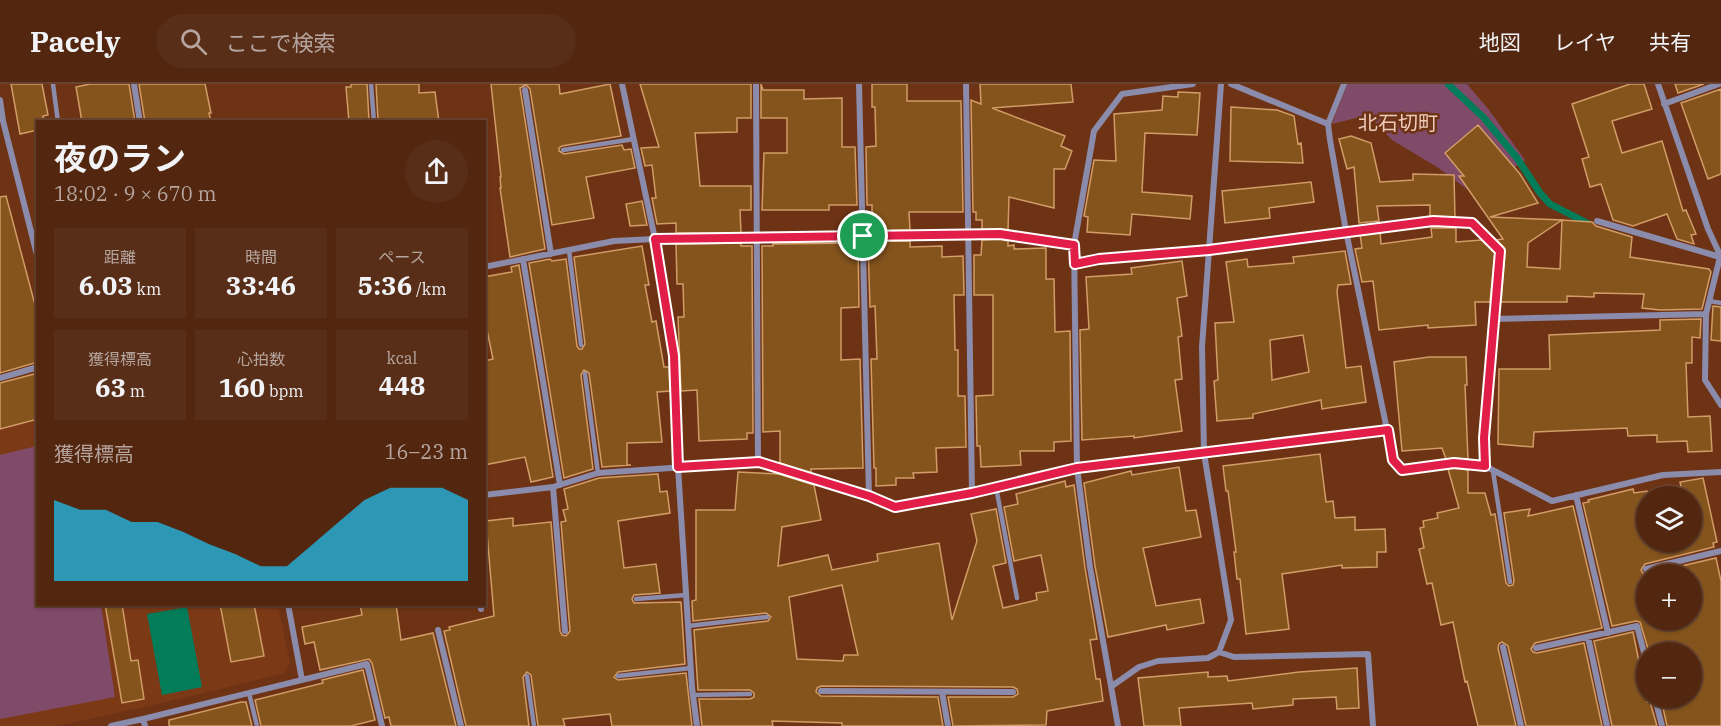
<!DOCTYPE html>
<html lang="ja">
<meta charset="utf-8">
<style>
body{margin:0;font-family:"IBM Plex Serif","Noto Sans JP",serif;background:#582e18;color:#f1f3f6;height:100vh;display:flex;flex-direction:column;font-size:22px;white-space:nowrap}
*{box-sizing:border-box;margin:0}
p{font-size:20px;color:#b5a59e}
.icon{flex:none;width:33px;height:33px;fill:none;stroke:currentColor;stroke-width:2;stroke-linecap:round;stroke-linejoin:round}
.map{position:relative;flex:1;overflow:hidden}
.panel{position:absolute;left:36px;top:36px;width:450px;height:486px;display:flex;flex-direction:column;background:#52260f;border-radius:0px;box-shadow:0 2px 4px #0004,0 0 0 2px #68432f}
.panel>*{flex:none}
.controls{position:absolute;left:1636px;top:402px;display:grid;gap:12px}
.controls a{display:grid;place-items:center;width:66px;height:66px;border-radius:50%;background:#52260f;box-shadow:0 2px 4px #0004,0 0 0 2px #68432f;font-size:30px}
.pin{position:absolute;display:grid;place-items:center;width:51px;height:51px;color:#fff;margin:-26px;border:3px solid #fff;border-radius:50%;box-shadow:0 2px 6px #0007}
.round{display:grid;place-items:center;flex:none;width:63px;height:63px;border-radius:32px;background:#582e18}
.head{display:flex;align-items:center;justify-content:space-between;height:102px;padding:0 18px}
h1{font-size:33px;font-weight:700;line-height:45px}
.figures{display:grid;grid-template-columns:repeat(3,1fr);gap:9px;height:102px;padding:6px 18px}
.figures div{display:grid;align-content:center;border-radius:0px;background:#582e18;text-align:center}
.figures b{font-size:26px;font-weight:700}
.figures small{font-size:16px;font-weight:400}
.figures p{font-size:16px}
.chart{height:168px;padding:12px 18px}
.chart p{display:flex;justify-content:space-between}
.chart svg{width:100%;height:108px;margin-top:6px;fill:#1dc9fc;opacity:.7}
header{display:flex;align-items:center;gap:36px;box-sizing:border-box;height:84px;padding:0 30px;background:#52260f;border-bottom:2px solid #68432f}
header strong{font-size:28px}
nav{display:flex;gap:33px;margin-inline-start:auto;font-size:21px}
.search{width:420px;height:54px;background:#582e18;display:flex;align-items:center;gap:15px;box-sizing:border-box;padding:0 21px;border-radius:33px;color:#b5a59e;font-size:22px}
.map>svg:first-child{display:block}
.built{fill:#7c3916}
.green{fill:#804a69}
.water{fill:#037c5a}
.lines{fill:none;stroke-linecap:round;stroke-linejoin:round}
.stream{stroke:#037c5a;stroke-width:7}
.building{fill:#85541d;stroke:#d19c67;stroke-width:1.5;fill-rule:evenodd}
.service{stroke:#8b8bab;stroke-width:4.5}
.minor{stroke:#8b8bab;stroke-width:6}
.route-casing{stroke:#fff;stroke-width:12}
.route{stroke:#e11d48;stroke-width:8}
.labels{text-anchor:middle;stroke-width:5;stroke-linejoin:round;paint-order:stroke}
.neighbourhood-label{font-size:20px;fill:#eecaba;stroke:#6e3314}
</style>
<header>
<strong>Pacely</strong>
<div class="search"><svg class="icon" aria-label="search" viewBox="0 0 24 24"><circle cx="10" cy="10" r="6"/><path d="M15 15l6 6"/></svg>ここで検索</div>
<nav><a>地図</a><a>レイヤ</a><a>共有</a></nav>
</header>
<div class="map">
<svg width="1721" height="642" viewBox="0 0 1721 642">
<rect width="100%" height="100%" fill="#6e3314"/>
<!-- built -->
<path class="built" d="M37,294L38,520L278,521L290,579L284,589L158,620L57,642H0V304Z"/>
<!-- green -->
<path class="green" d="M1347,0H1467L1489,26L1525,76L1475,111L1437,83L1392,56L1368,31L1332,40Z
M37,362L38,520L101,521L115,613L0,635V371Z"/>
<!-- water -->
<path class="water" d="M187,523L202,603L162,611L147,530Z"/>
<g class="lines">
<!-- stream -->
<path class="stream" d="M1448,0L1484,34L1517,74L1540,109L1550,120L1591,141"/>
</g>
<!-- building -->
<path class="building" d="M11,0H42L48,31L43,32L44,38H38V46L20,50Z
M90,0H129L135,38H82L76,3Z
M139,0H205L211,29H209L211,38H145Z
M351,0H367L369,36L349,38L346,3H351Z
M376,0H419V9L435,8L439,38H384V35L378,36Z
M491,0H559L560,10L610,0L621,52L562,62L559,64V67L564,70L622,61L624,66L631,65L635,84L586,93L594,134L552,141L530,5L526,1L520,4L545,165L510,173L500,104H501L500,93H501Z
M640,0H751V34H737V48L695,49L700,102H751V126H740L741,149H676V139L657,140L652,114H656L652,81L645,82L641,64L659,63Z
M761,0L763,6H804V15L842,14V63H855L857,121H829V126H762L764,69H787V34H761Z
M872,0H907V17H961L963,128H909L910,146L872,147V121H867L866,63L876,62L875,23H872Z
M980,0H1071L1073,18L992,24L1065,52L1061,62L1072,67L1065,85H1054V124L1009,113L1008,146L982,145V136H976V128H973L971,16L981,20Z
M1630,0H1644L1652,25L1612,37L1622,69L1662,57L1683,127L1686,126L1696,150L1691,151L1694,160L1677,155L1667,130L1633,142L1613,136L1601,100L1590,103L1582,75L1589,73L1572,20Z
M1675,0H1704L1678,9Z
M1721,5V90L1708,95L1681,19Z
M1178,8L1200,9L1197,51L1145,49L1142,108L1192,112L1190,135L1132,130L1130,151L1087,148L1088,133L1084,132L1094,76L1116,77L1114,30L1162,26L1163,12L1178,13Z
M1231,23L1277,26L1294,32L1298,60L1301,59L1303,79L1230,77Z
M1478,41L1520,90L1538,119L1490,133L1562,136L1528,159L1527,183L1560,185L1562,136L1592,138L1596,142L1632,153L1630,173L1709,185L1711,188L1702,225L1660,226L1642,224L1644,210L1594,209V213L1567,212V218H1501L1505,167L1496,156L1503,155L1459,92H1464L1445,69Z
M1351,52L1371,59L1380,98L1413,96V90L1454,91L1455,134H1430V121L1377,122L1379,137L1359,139L1354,83L1347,85L1339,55Z
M1311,98L1314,118L1269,124L1270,134L1225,139L1222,107Z
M6,112L38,232V278L0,289V113Z
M642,117L647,141L630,142L626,120Z
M1431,144H1456V158L1482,156L1495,169L1490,218H1475L1476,241L1428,244V241L1379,246L1373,197L1362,198L1355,165L1362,164L1360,150L1380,147L1381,160L1432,153Z
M1000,155L1008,157V162L1014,161V165L1046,164V195H1054L1055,248L1070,247L1071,357L1054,358V367H1020L1021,381L981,383L980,362H977L976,312L993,311V211H974V171H981L982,156Z
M872,157H910V163L942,162V173L963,172L964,211H954L955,266H958V312H965L966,363L936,364L937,388L913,389L914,394H896V401L876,402V384H874L871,275H877L875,222L870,223L868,159Z
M741,159V162H752L753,349H747V355L699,357L697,306L681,307L678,233H684L683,200H677L676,160Z
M858,159L859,223L841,224V276L860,275L863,384L811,385V389L780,379V347L763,348L762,162H773V160Z
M642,162L649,201H645L652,238L656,237L664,283H669L670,307L657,308L662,358L627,359V381H631L602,383L589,289L584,286L581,291L593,385L564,394L529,179L550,175L552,177L566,175L577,262L579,265H582L585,260L574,173Z
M1345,167L1351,200L1338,201L1337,208L1346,284L1361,282L1366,318L1322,325L1321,316L1253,330V334L1217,337L1214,297L1218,296L1215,239L1234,238L1226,178L1247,175L1248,183L1294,179L1293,173ZM1303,251L1309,288L1272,296L1270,256Z
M1182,177L1187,212L1177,214L1182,252L1178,253L1182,295L1175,296L1182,347L1134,354V352L1082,356L1080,246L1089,245L1086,193L1132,190L1131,184Z
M519,181L553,393L531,398L525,373L484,381V277L493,275L486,241L484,242V193L512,188L511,183Z
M1713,222L1721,223V257L1711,256Z
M1701,235L1700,254L1692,253V279H1686L1688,333L1710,332L1712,367L1688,368L1687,357L1657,358V351L1628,352L1627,344L1534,348L1533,363L1498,360L1499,285H1550L1549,251L1660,246V236Z
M1429,273H1466L1467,301H1465L1468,375H1446L1442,364L1402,367L1394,278Z
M38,289V335L0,345V299Z
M1320,370L1326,418L1333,417L1335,434L1355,433V446L1385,445L1386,468H1377V483L1342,484V481L1282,490L1289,545L1246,550L1240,495H1237L1234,468H1236L1228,407H1226L1223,382Z
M1179,383L1186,427L1196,426L1201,453L1143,464L1156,522L1200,515L1204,539L1167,546L1166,541L1108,553L1095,482L1084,399L1131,387L1132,391Z
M1454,384L1468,386V409H1485L1491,431L1495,430L1506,499L1509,502L1513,501L1514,497L1504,429L1530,425L1528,432L1573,422L1602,544L1535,559L1531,565L1533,568L1537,569L1584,559L1602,642H1526L1508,562L1502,558L1499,560L1498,564L1516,642H1478L1467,597L1465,598L1453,538L1441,541L1432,499L1427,500L1419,465L1424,464L1420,444L1424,443L1423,437L1438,434L1437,429L1459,424L1448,385Z
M738,388L779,390L814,401L821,436L782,443L778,482L828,471L832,486L878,477L877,470L939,459L952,536L977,457L971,430L996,425L1006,479L993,482L1003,524L1037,516L1036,509L1048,507L1041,471L1014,477L1004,423L1018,420L1016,410L1065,397L1066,403L1074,401L1085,484L1097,555L1090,556L1096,595H1100L1103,617L1047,627L1046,641L953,642L948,613H1013L1018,610L1017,605L1013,603L821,602L817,604L816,608L821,612L938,613L943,642H842V639L772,637L773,642H702L699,615H750L754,613V609L750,606H698L694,546L768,537L771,533L766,529L693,537L692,517L696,516V426H735ZM842,501L858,571H844L843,577L797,575L789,513Z
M658,390L660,408L667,407L670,429L618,437L624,484L656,480L660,509L634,511L632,515L634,519L681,518L685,580L618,588L614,593L618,596L686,589L692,642H612L610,630L563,635L565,642H538L531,591L527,588L523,593L529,642H466L444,547L450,546L449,543L494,532L486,437L513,434V442L551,438L560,547L562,551L566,552L570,547L561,438L566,437L563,426L568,425L564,405L599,394Z
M1703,394L1717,458L1713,459L1714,463L1645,480L1641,486L1643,489L1647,490L1716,474L1721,497V642H1667L1661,615L1692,614V568H1649L1640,538L1636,537L1612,542L1583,419L1589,418L1588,416L1633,405L1634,409L1647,407V458H1692V412H1683L1680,398ZM1647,490H1692V536H1647Z
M105,520H122L131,577L138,576L144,615L122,619Z
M220,520H254L264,572L231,578Z
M360,520H396L401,556L433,549L456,642H391L389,633L385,634L372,579L369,575L320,586L314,558L305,560L302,543L362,531Z
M1633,548L1647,618H1650L1657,642H1612L1594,557Z
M1357,584L1359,624L1337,625L1336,613L1293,615V621L1253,625L1252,619L1179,624L1181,642H1144L1138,594L1208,588V593L1227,592L1228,597L1299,588Z
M363,586L375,636L351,642H261L255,616L323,599L322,596Z
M241,618H246L252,642H169V636Z"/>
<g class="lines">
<!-- service -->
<path class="service" d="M53,0L58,38
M371,0L374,38
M563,66L634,55
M569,166L581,261
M1710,217L1721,219
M585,290L598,389
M1493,387L1510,498
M996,403L1017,514
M636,515L686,511
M688,542L767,533
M527,592L534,642
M618,592L691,584
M249,609L257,642
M693,611L750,610"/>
<!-- minor -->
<path class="minor" d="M134,0L140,38
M622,0L655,155L674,272L678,383L692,604L697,642
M756,0L758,378
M859,0L869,412
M966,0L972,409
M1231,0L1328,40
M1344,0L1328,40L1330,56L1346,147L1387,346
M1658,0L1708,145L1721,173
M525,6L551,170
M0,16L3,37L38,175
M1664,20L1719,0
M1597,137L1720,173L1706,230L1705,296L1721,321
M1074,161L1094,47L1122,10L1193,0
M523,175L560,401
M1075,180C1120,170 1166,172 1212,166C1298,154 1386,135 1472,139L1500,167L1484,354L1485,382
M484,183L614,157L655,155L1000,150L1074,161L1077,384L1090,483L1118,642
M1493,235L1706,230
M0,294L38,283
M553,403L565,547
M484,411L553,403L598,389L758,378L869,412L895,423L972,409L1077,384L1387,346L1393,376L1402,386L1454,379L1485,382L1552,417L1663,391L1721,388
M1576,411L1608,549
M1646,485L1721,467
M288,520L302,596
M481,520V525
M438,546L461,642
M1588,553L1607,642
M1503,563L1521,642
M1536,564L1637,542L1647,580
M1219,568L1234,573L1368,570L1373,642
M1112,602L1139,583L1158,577L1208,574L1219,568L1231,536L1204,369L1202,263L1221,0
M821,607L1013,608
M942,608L948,642
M1655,614L1662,642
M143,635L367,580L382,642
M111,642L143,635L145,642"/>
</g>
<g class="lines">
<defs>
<path id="route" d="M1433,137L1472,139L1500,167L1484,354L1485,382L1454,379L1402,386L1393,376L1388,346L1077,384L972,409L895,423L869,412L759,378L678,383L674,272L655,155L1000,150L1074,161L1075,180L1099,175L1209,166Z"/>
</defs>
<!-- route casing -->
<use href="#route" class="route-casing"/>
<!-- route -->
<use href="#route" class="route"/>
</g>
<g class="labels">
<!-- neighbourhood labels -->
<g class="neighbourhood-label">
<text x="1398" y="46">北石切町</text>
</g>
</g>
</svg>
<div class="controls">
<a><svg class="icon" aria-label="layers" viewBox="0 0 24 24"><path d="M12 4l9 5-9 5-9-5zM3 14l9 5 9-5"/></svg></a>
<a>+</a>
<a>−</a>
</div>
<div class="pin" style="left:863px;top:152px;background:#1e9e55"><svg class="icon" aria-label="arrive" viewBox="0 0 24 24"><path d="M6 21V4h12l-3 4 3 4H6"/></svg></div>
<section class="panel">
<div class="head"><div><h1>夜のラン</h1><p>18:02 · 9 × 670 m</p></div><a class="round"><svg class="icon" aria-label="share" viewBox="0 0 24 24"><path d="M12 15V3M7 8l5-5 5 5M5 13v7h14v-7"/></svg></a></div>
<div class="figures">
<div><p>距離</p><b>6.03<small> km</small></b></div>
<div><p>時間</p><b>33:46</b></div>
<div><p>ペース</p><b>5:36<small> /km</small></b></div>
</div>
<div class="figures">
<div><p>獲得標高</p><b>63<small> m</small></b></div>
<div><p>心拍数</p><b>160<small> bpm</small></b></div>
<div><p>kcal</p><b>448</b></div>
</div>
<div class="chart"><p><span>獲得標高</span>16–23 m</p>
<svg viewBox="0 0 160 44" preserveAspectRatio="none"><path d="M0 44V11L10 15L20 15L30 20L40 20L50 24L60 29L70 33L80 38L90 38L100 29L110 20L120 11L130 6L140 6L150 6L160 11V44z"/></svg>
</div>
</section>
</div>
